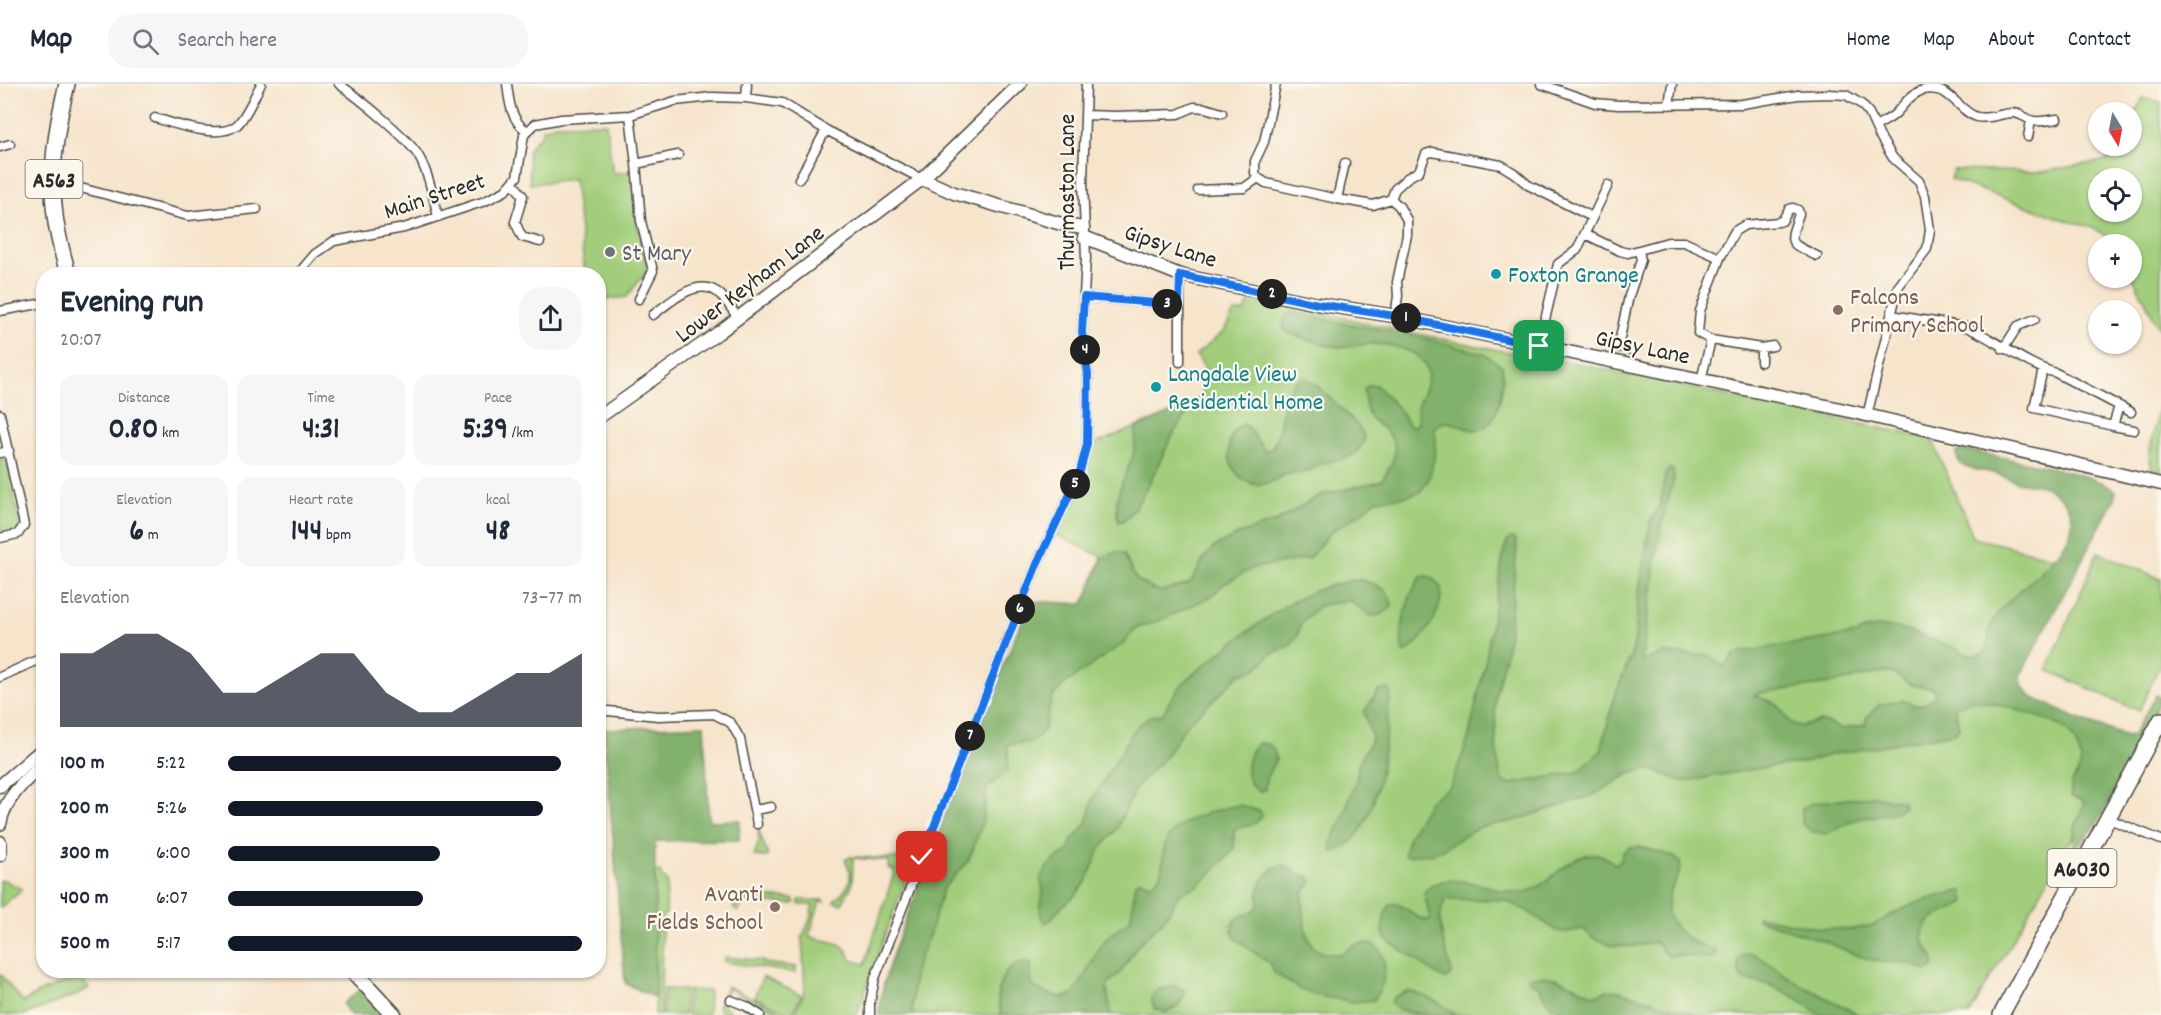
<!DOCTYPE html>
<meta charset="utf-8">
<style>
body{margin:0;font-family:Dekko,sans-serif;background:#f6f6f7;color:#1f2937;height:100vh;display:flex;flex-direction:column;font-size:22px;white-space:nowrap}
*{box-sizing:border-box;margin:0}
p{font-size:20px;color:#747a83}
.icon{flex:none;width:33px;height:33px;fill:none;stroke:currentColor;stroke-width:2;stroke-linecap:round;stroke-linejoin:round}
.map{position:relative;flex:1;overflow:hidden}
.side{position:absolute;left:36px;top:183px;width:570px;height:711px;display:flex;flex-direction:column;background:#fff;border-radius:24px;box-shadow:0 2px 4px #0004}
.side>*{flex:none}
.needle{width:39px;rotate:170deg}
.controls{position:absolute;left:2088px;top:18px;display:grid;gap:12px}
.controls a{display:grid;place-items:center;width:54px;height:54px;border-radius:50%;background:#fff;box-shadow:0 2px 4px #0004;font-size:30px}
.pin{position:absolute;display:grid;place-items:center;width:51px;height:51px;color:#fff;margin:-26px;border-radius:12px;box-shadow:0 3px 9px #0006}
.km{position:absolute;width:30px;height:30px;margin:-15px;border-radius:50%;background:#222;color:#fff;font-size:16px;line-height:30px;text-align:center}
.round{display:grid;place-items:center;flex:none;width:63px;height:63px;border-radius:24px;background:#f6f6f7}
.summary{display:flex;align-items:center;justify-content:space-between;height:102px;padding:0 24px}
h1{font-size:33px;font-weight:700;line-height:45px}
.stats{display:grid;grid-template-columns:repeat(3,1fr);gap:9px;height:102px;padding:6px 24px}
.stats div{display:grid;align-content:center;border-radius:15px;background:#f6f6f7;text-align:center}
.stats b{font-size:30px;font-weight:700}
.stats small{font-size:16px;font-weight:400}
.stats p{font-size:16px}
.chart{height:168px;padding:12px 24px}
.chart p{display:flex;justify-content:space-between}
.chart svg{width:100%;height:108px;margin-top:6px;fill:#111827;opacity:.7}
ul{padding:0 24px;list-style:none;font-size:20px}
li{display:grid;grid-template-columns:96px 72px 1fr;align-items:center;height:45px}
li i{height:15px;border-radius:8px;background:#111827}
header{display:flex;align-items:center;gap:36px;box-sizing:border-box;height:84px;padding:0 30px;background:#fff;border-bottom:2px solid #e0e1e3}
header strong{font-size:28px}
nav{display:flex;gap:33px;margin-inline-start:auto;font-size:21px}
.search{width:420px;height:54px;background:#f6f6f7;display:flex;align-items:center;gap:15px;box-sizing:border-box;padding:0 21px;border-radius:24px;color:#747a83;font-size:22px}
.map>svg:first-child{display:block}
.green{fill:#a2ce7b;stroke:#667c53;stroke-width:1.5;fill-rule:evenodd}
.forest{fill:#81b16b;stroke:#566e4b;stroke-width:1.5;fill-rule:evenodd}
.lines{fill:none;stroke-linecap:round;stroke-linejoin:round}
.street-casing{stroke:#494743;stroke-width:11}
.secondary-casing{stroke:#494743;stroke-width:15}
.highway-casing{stroke:#494743;stroke-width:18}
.street{stroke:#fff;stroke-width:8}
.secondary{stroke:#fff;stroke-width:12}
.highway{stroke:#fff;stroke-width:15}
.route-casing{stroke:#fff;stroke-width:12}
.route{stroke:#1a73e8;stroke-width:8}
.worship-dot{fill:#6b7280;stroke:#fbf7ec;stroke-width:2}
.culture-dot{fill:#0f9aa8;stroke:#fbf7ec;stroke-width:2}
.education-dot{fill:#8d6e63;stroke:#fbf7ec;stroke-width:2}
.labels{text-anchor:middle;stroke-width:4.5;stroke-linejoin:round;paint-order:stroke}
.shield{fill:#fbf7ec;stroke:#696865;stroke-width:1.5}
.shield-label{font-size:22px;font-weight:bold;fill:#2b2b2b}
.street-label{font-size:24px;fill:#2b2b2b;stroke:#fbf7ec}
.worship-label{font-size:24px;fill:#5b616d;stroke:#fbf7ec;text-anchor:start}
.culture-label{font-size:24px;fill:#0d838f;stroke:#fbf7ec;text-anchor:start}
.education-label{font-size:24px;fill:#785e54;stroke:#fbf7ec;text-anchor:start}
</style>
<header>
<strong>Map</strong>
<div class="search"><svg class="icon" aria-label="search" viewBox="0 0 24 24"><circle cx="10" cy="10" r="6"/><path d="M15 15l6 6"/></svg>Search here</div>
<nav><a>Home</a><a>Map</a><a>About</a><a>Contact</a></nav>
</header>
<div class="map">
<svg width="2161" height="931" viewBox="0 0 2161 931">
<rect width="100%" height="100%" fill="#fbf7ec"/>
<filter id="ink" filterUnits="userSpaceOnUse"><feTurbulence type="fractalNoise" baseFrequency=".0167" numOctaves="2"/><feDisplacementMap in="SourceGraphic" scale="12" xChannelSelector="R" yChannelSelector="G"/><feConvolveMatrix kernelMatrix="1 2 1 2 8 2 1 2 1" color-interpolation-filters="sRGB"/></filter>
<filter id="wash" filterUnits="userSpaceOnUse"><feTurbulence type="fractalNoise" baseFrequency=".008" numOctaves="4" result="noise"/><feDisplacementMap in="SourceGraphic" scale="24" xChannelSelector="R" yChannelSelector="G"/><feGaussianBlur stdDeviation="1.35" result="paint"/><feColorMatrix in="noise" values="0 0 0 0 0 0 0 0 0 0 0 0 0 0 0 0 0 1.4 0 .05"/><feComposite in="paint" operator="in"/></filter>
<g filter="url(#wash)">
<rect width="100%" height="100%" fill="#f6e4cb"/>
<!-- green -->
<path class="green" d="M2143,14L2161,19V248L2132,191V160H2112C2104,148 2085,139 2071,138L1950,95L1953,86L2041,88L2108,76L2116,62H2132V34ZM2098,94H2132V128H2098Z
M606,39L613,89L631,88L638,144L648,185L627,213L599,216L598,190H585L574,95L530,100L528,67L536,55L540,54L543,45L555,40Z
M1251,214L1462,259L1539,274L1560,276L1932,355L1974,454L2073,478L2006,609L2131,654L1969,931H879C880,894 906,838 920,801C955,706 991,611 1030,517L1083,522L1102,473L1057,451L1083,393L1092,361L1191,321C1210,304 1213,292 1196,271L1224,247L1234,228H1244Z
M2161,312V387L2152,386L2149,371Z
M6,374L21,446L0,450V375Z
M2098,468L2161,495V578L2139,627L2047,586Z
M758,744L768,772L766,773L754,772L759,757Z
M850,773L914,775L882,859L857,931H794L805,906L802,854L813,829L811,828L813,821H799V816H824L825,818L820,817L809,852C826,860 845,853 851,876L865,880L895,786L888,784L889,777L853,774L852,801L842,820L834,818C837,812 841,812 845,806C852,797 851,786 845,776Z
M655,788H660L662,793L667,797L666,829L662,833L661,931H655Z
M0,796H4L22,805L0,824Z
M740,812L793,815L795,819L792,820L744,818L738,828L733,824Z
M725,873L764,877V879L796,883V889L724,878Z
M0,890L23,918L38,909L79,893L89,904L74,912L24,931H0Z
M763,893L801,911L792,930L754,913Z
M727,902L778,926V931H771L772,929L728,904L722,920L729,926V930L722,931L718,923Z
M664,905L685,906L684,931H663Z
M688,906L709,907L708,931H687Z"/>
<!-- forest -->
<path class="forest" d="M1293,228L1332,237L1412,251L1470,266L1484,270L1502,282C1505,298 1499,345 1477,346C1463,347 1446,329 1434,345L1436,354L1434,375L1429,395L1420,408L1407,412L1376,416L1364,427L1332,447L1309,474L1253,484L1224,500L1212,512L1165,534L1135,545L1124,559L1066,599L1052,613L1044,646L1040,651L1031,658L1008,661V687L987,704L983,737L972,768L968,777L943,805L929,852L918,876L914,890L912,922L913,931H879C880,893 907,834 921,797C956,703 991,610 1030,517L1084,520L1103,473L1117,468L1124,470L1136,495L1152,505L1161,507L1185,501L1191,498L1205,473L1213,464L1220,460L1240,450L1277,437L1320,411L1381,397C1393,380 1403,363 1385,346C1380,342 1374,338 1370,333C1365,326 1365,314 1364,305L1369,301H1376L1397,323L1410,342L1415,343L1418,339C1418,333 1416,327 1418,321C1421,309 1431,300 1427,286C1421,264 1388,260 1368,260C1359,260 1350,264 1341,263C1322,262 1301,254 1284,246L1283,236L1288,230Z
M1304,294C1319,301 1331,315 1343,327C1350,334 1364,345 1364,356C1363,361 1358,367 1354,370C1343,378 1330,376 1319,380C1314,382 1315,383 1311,386C1303,390 1293,388 1285,391C1279,393 1274,397 1268,399C1248,406 1228,387 1229,367C1229,356 1232,346 1243,340L1247,342L1265,367L1271,365C1285,347 1278,299 1304,294Z
M1203,310C1195,322 1185,332 1177,344C1164,362 1139,434 1119,438C1110,414 1128,390 1134,368C1136,360 1135,351 1136,344L1191,321Z
M1959,367H1970C1998,373 2100,390 2116,407L2115,414L2020,592L2023,603L2030,612L2076,634L2127,653L2133,651L2156,611L2160,613C2153,638 2095,758 2074,763V747L2084,720L2082,716L2071,713V701L2080,684L2081,675C2079,666 2073,652 2066,646C2058,637 1990,617 1977,617C1969,616 1960,619 1955,624L1959,644L1954,649L1829,671L1807,678L1755,685L1688,697H1682L1649,685L1642,686L1627,691L1593,711L1514,737L1480,743L1435,769L1407,772L1404,770L1409,752L1429,717L1450,703L1468,656L1486,575L1504,465L1507,458L1511,454L1515,455L1517,464L1508,559L1495,614L1496,663L1501,694L1506,699L1511,700L1577,688L1601,667L1614,614L1632,569L1635,556L1638,512L1651,435L1660,422L1665,391L1670,384L1673,386L1674,395L1664,430L1658,462L1642,573L1643,577L1665,569L1710,572L1724,583L1735,570L1740,568L1856,550C1884,534 1912,548 1940,559C1957,560 1968,580 1985,568C1989,557 1988,544 1995,533C2014,504 2076,471 2072,434C2071,421 2054,405 2042,402C2035,400 2027,400 2019,398C2009,395 1999,390 1989,388C1981,386 1968,386 1962,381C1958,378 1957,373 1956,369ZM1885,588L1894,590L1911,601L1934,604L1935,612L1928,618L1920,621H1914L1902,616L1879,621L1867,633L1865,641L1843,645L1821,637L1803,642L1796,641L1791,639L1777,620L1754,611L1765,608L1823,601Z
M1427,492L1432,494L1441,503C1443,529 1426,551 1407,568H1403C1397,548 1408,509 1421,493Z
M1362,496C1376,500 1392,506 1392,523L1383,530L1371,532L1350,517H1343L1319,522L1307,533L1301,540L1297,553L1291,561L1271,570L1255,586L1239,590L1221,609L1186,641L1166,672L1140,698L1133,709L1116,746L1100,765L1086,798L1076,811L1057,827L1051,836L1045,839C1033,825 1049,811 1040,796C1046,781 1054,775 1068,768L1072,756L1087,739L1093,714L1135,645L1148,633L1163,630C1176,599 1201,584 1226,564C1266,533 1310,499 1362,496Z
M1389,605L1391,609C1385,649 1382,759 1332,768L1331,759L1341,738L1357,694L1358,680L1368,663L1372,653L1364,628L1378,607Z
M704,641L709,737L740,736L739,756L655,757V914L625,899L604,645Z
M1259,659L1267,660L1273,664L1276,675L1266,695L1265,705L1262,707C1242,705 1243,668 1259,659Z
M1873,712L1902,717L1904,722L1896,728L1854,736L1825,750L1810,747L1802,739V725L1812,719Z
M1239,721L1259,727L1262,732C1255,743 1245,741 1234,745V764L1230,770L1199,801L1180,809L1164,836L1137,862L1121,888L1110,898L1107,904L1108,913L1111,931H1001C1000,923 997,914 998,907C1002,890 1014,874 1031,879L1032,901C1037,906 1042,907 1049,910C1055,912 1065,915 1072,911C1077,908 1096,868 1103,859C1111,848 1122,843 1131,835L1135,800L1140,796L1151,800C1167,791 1160,773 1166,758C1174,736 1218,725 1239,721Z
M1640,763L1673,772L1680,778C1682,791 1672,800 1669,813C1661,840 1690,861 1714,865L1716,871L1712,874L1667,871L1662,867L1660,861L1655,858C1627,865 1605,866 1583,845L1567,848L1557,847L1524,825L1505,816L1447,815C1431,834 1448,868 1452,890L1446,895C1433,890 1425,882 1414,874C1388,856 1372,857 1390,820C1405,818 1413,834 1427,837L1430,834L1424,808C1453,777 1500,818 1532,806C1553,797 1574,764 1601,771C1606,772 1610,778 1616,780L1621,777L1622,770L1628,764Z
M1281,781L1286,782L1300,791L1310,793L1311,799L1303,810C1304,825 1302,853 1315,864C1321,869 1333,872 1341,869C1346,868 1349,864 1353,862C1369,856 1381,860 1384,877C1387,891 1382,904 1374,916L1354,918L1319,912L1301,906L1273,888L1270,880L1236,855C1224,835 1241,833 1255,826L1259,819C1255,805 1266,786 1281,781Z
M1963,807L1965,819C1952,826 1931,831 1924,845C1916,863 1948,878 1927,887L1910,879L1882,878L1864,874L1826,858L1757,835L1758,832C1789,839 1841,852 1872,841C1880,838 1886,834 1893,830C1910,820 1943,809 1963,807Z
M1753,869L1799,900L1860,931H1821L1795,913L1781,906L1767,900L1745,896L1739,889L1738,875L1742,871Z
M1544,892L1559,895L1595,911L1602,909L1607,906L1619,907L1698,931H1571L1550,921L1538,902L1528,896L1529,893Z
M1175,902L1184,906L1185,911L1178,922L1166,928L1155,925C1145,908 1160,904 1175,902Z
M362,904L392,931H350L343,920Z
M1407,907C1423,910 1441,919 1454,929L1453,931C1438,931 1394,931 1391,918L1394,913Z"/>
</g>
<g filter="url(#ink)">
<g class="lines">
<defs>
<path id="street" d="M339,0C360,15 405,51 418,71C429,90 433,112 438,133
M507,0C509,17 511,37 526,46
M1541,0L1595,19L1618,21L1742,20L1798,11L1829,10L1846,11L1861,20L1869,29L1879,51L1893,74L1919,97L1925,112L1930,146L1927,165L1898,203L1867,332
M746,14L747,0
M1669,21L1672,0
M630,31L636,80L641,137L653,187L639,215
M1086,31L1115,32L1178,30L1194,23L1205,24L1222,29
M155,34C175,40 220,56 237,41C247,31 254,13 261,0
M1876,42C1882,38 1890,35 1895,30C1904,21 1910,10 1923,6C1951,0 1957,27 1977,33C1989,36 2001,29 2013,29C2022,29 2027,36 2034,37C2042,38 2050,36 2057,35
M2028,53L2031,37
M0,63L10,60
M636,80L678,71
M1258,94L1266,99L1337,115L1373,121L1391,115L1399,122L1407,136V151L1397,198L1398,212L1395,232
M799,95L826,46
M54,99L69,101L188,132L257,125
M513,99L523,112L515,138L522,153L540,158
M1198,106L1244,104L1258,94L1255,89V77L1264,58L1276,0
M1337,115L1345,79
M1391,115L1395,105L1407,94L1419,87L1426,70L1432,68L1501,81L1514,89L1528,101L1592,133
M1585,150L1620,167L1628,169L1668,158H1684L1720,174
M298,190L315,170L334,157L404,144L485,117L505,107L517,93L524,51L535,40L561,35L630,31L675,17L712,13L746,14L782,19L826,46L922,95
M1180,191V278
M1084,213L1179,221
M0,227L44,219
M653,231C669,219 696,193 717,208C725,213 732,226 738,234
M1891,231L1966,243C1998,256 2023,280 2056,289L2131,328
M1711,256L1761,264L1773,262
M1603,259L1632,266
M1539,262L1558,180L1577,166L1608,101
M1618,263L1629,212L1641,176L1639,167
M1761,264V278
M2003,265L2018,242L2035,235
M2043,285L2034,324L2113,342L2119,322
M1701,296L1711,256L1698,249L1700,227L1720,174L1735,147L1745,141L1778,138L1782,137L1789,125L1793,124L1798,126L1799,130C1788,161 1788,158 1817,172
M0,330L24,441L18,450L0,454
M2113,342L2134,346
M0,369L9,367
M0,593L44,573
M598,626L658,632L714,630L731,639L740,655L757,740
M755,726L771,723
M2109,735L2161,756
M731,916L746,922L760,931
M870,931V919L875,894L1037,480L1079,391L1087,360L1088,290L1082,248L1086,174L1083,98L1086,0"/>
<path id="secondary" d="M922,95L954,109L1065,141L1083,144
M1084,153L1180,191L1318,220L1395,232L1836,324L2161,400
M598,334L718,249L922,95L1020,0
M0,702L44,664
M0,740C4,715 25,696 44,680
M0,758V771"/>
<path id="highway" d="M67,0C57,40 49,89 55,131C57,151 63,171 68,190
M352,886L394,931
M2001,931L2161,636"/>
</defs>
<!-- street casing -->
<use href="#street" class="street-casing"/>
<!-- secondary casing -->
<use href="#secondary" class="secondary-casing"/>
<!-- highway casing -->
<use href="#highway" class="highway-casing"/>
<!-- street -->
<use href="#street" class="street"/>
<!-- secondary -->
<use href="#secondary" class="secondary"/>
<!-- highway -->
<use href="#highway" class="highway"/>
</g>
</g>
<g class="lines" filter="url(#ink)">
<defs>
<path id="route" d="M922,773L1037,480L1079,391L1087,360L1088,290L1082,248L1084,213L1179,221L1180,191L1318,220L1395,232L1539,262"/>
</defs>
<!-- route casing -->
<use href="#route" class="route-casing"/>
<!-- route -->
<use href="#route" class="route"/>
</g>
<!-- markers -->
<circle class="worship-dot" cx="610" cy="168" r="6"/>
<g class="culture-dot">
<circle cx="1496" cy="190" r="6"/>
<circle cx="1156" cy="303" r="6"/>
</g>
<g class="education-dot">
<circle cx="1838" cy="226" r="6"/>
<circle cx="775" cy="823" r="6"/>
</g>
<g class="labels">
<!-- shield labels -->
<g class="shield">
<rect x="25.5" y="76" width="57" height="38" rx="4.5"/>
<rect x="2047.5" y="765" width="69" height="38" rx="4.5"/>
</g>
<g class="shield-label">
<text x="54" y="103">A563</text>
<text x="2082" y="792">A6030</text>
</g>
<!-- street labels -->
<g class="street-label">
<text transform="translate(1066 108) rotate(-90)" y="8">Thurmaston Lane</text>
<text transform="translate(434 111) rotate(-18)" y="8">Main Street</text>
<text transform="translate(1171 161) rotate(18)" y="8">Gipsy Lane</text>
<text transform="translate(749 199) rotate(-37)" y="8">Lower Keyham Lane</text>
<text transform="translate(1643 262) rotate(12)" y="8">Gipsy Lane</text>
</g>
<!-- worship labels -->
<g class="worship-label">
<text x="622" y="176">St Mary</text>
</g>
<!-- culture labels -->
<g class="culture-label">
<text x="1508" y="198">Foxton Grange</text>
<text x="1168" y="297">Langdale View<tspan x="1168" dy="28">Residential Home</tspan></text>
</g>
<!-- education labels -->
<g class="education-label">
<text x="1850" y="220">Falcons<tspan x="1850" dy="28">Primary School</tspan></text>
<text x="763" y="817" text-anchor="end">Avanti<tspan x="763" dy="28">Fields School</tspan></text>
</g>
</g>
</svg>
<div class="controls">
<a><svg class="needle" viewBox="-14 -14 28 28"><path d="M0-13l5 13h-10z" fill="#e53935"/><path d="M0 13l5-13h-10z" fill="#747a83"/></svg></a>
<a><svg class="icon" aria-label="locate" viewBox="0 0 24 24"><circle cx="12" cy="12" r="6"/><path d="M12 2v4M12 18v4M2 12h4M18 12h4"/></svg></a>
<a>+</a>
<a>−</a>
</div>
<div class="pin" style="left:1539px;top:262px;background:#1e9e55"><svg class="icon" aria-label="arrive" viewBox="0 0 24 24"><path d="M6 21V4h12l-3 4 3 4H6"/></svg></div>
<div class="pin" style="left:922px;top:773px;background:#d93025"><svg class="icon" aria-label="check" viewBox="0 0 24 24"><path d="M5 12l5 5 9-10"/></svg></div>
<b class="km" style="left:1406px;top:234px">1</b>
<b class="km" style="left:1272px;top:210px">2</b>
<b class="km" style="left:1167px;top:220px">3</b>
<b class="km" style="left:1085px;top:266px">4</b>
<b class="km" style="left:1075px;top:400px">5</b>
<b class="km" style="left:1020px;top:525px">6</b>
<b class="km" style="left:970px;top:652px">7</b>
<section class="side">
<div class="summary"><div><h1>Evening run</h1><p>20:07</p></div><a class="round"><svg class="icon" aria-label="share" viewBox="0 0 24 24"><path d="M12 15V3M7 8l5-5 5 5M5 13v7h14v-7"/></svg></a></div>
<div class="stats">
<div><p>Distance</p><b>0.80<small> km</small></b></div>
<div><p>Time</p><b>4:31</b></div>
<div><p>Pace</p><b>5:39<small> /km</small></b></div>
</div>
<div class="stats">
<div><p>Elevation</p><b>6<small> m</small></b></div>
<div><p>Heart rate</p><b>144<small> bpm</small></b></div>
<div><p>kcal</p><b>48</b></div>
</div>
<div class="chart"><p><span>Elevation</span>73–77 m</p>
<svg viewBox="0 0 160 44" preserveAspectRatio="none"><path d="M0 44V14L10 14L20 6L30 6L40 14L50 30L60 30L70 22L80 14L90 14L100 30L110 38L120 38L130 30L140 22L150 22L160 14V44z"/></svg>
</div>
<ul>
<li><b>100 m</b>5:22<i style="width:94%"></i></li>
<li><b>200 m</b>5:26<i style="width:89%"></i></li>
<li><b>300 m</b>6:00<i style="width:60%"></i></li>
<li><b>400 m</b>6:07<i style="width:55%"></i></li>
<li><b>500 m</b>5:17<i style="width:100%"></i></li>
</ul>
</section>
</div>
